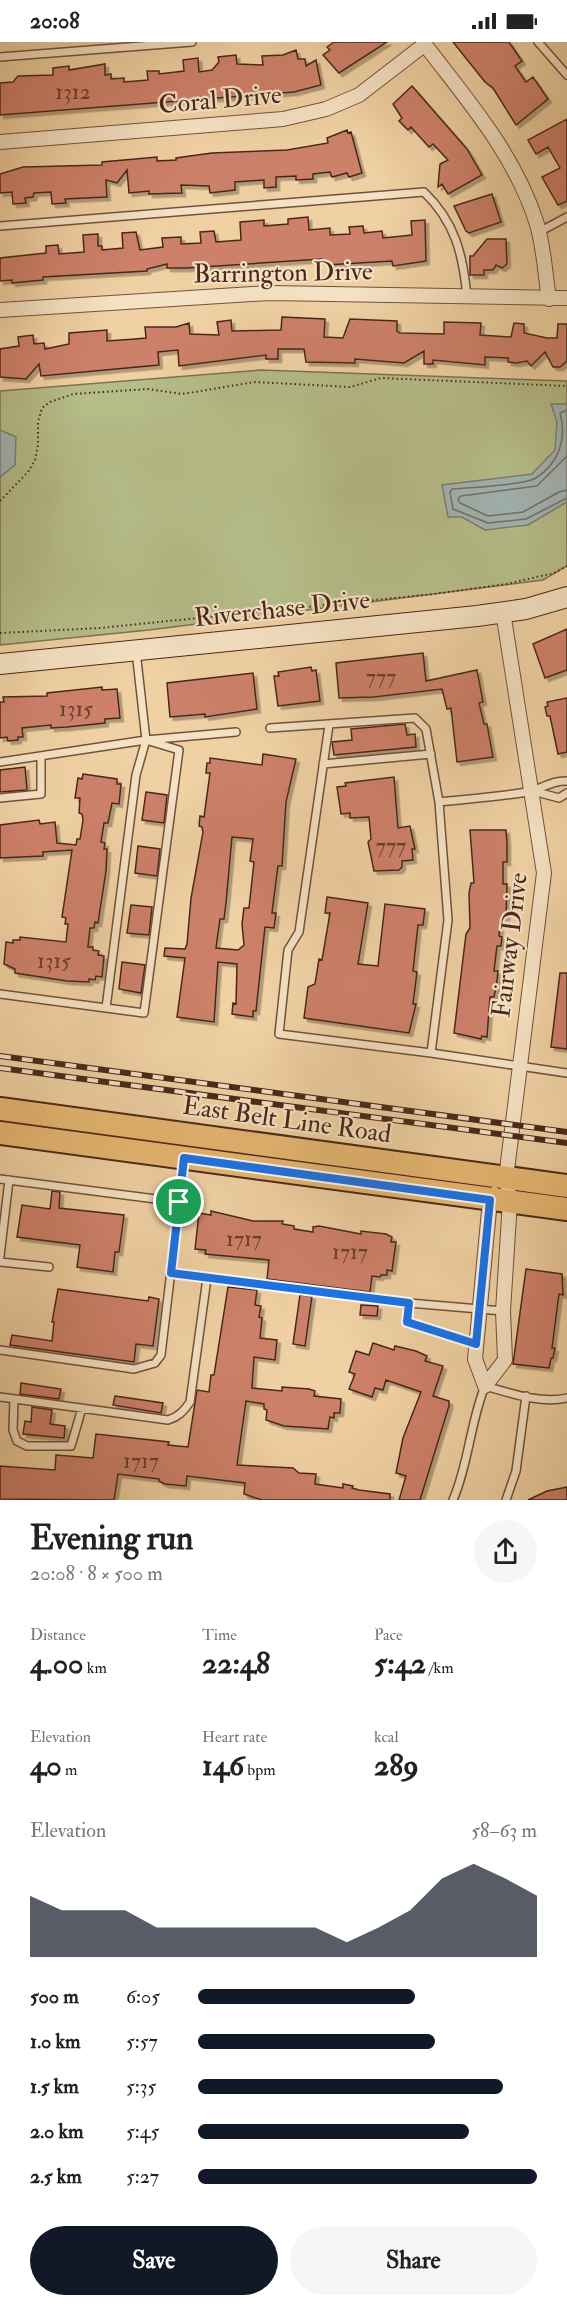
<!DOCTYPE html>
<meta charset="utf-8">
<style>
body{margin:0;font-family:"IM FELL Double Pica",serif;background:#f6f6f6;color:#222;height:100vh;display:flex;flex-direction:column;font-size:22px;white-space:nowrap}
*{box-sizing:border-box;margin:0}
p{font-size:20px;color:#767676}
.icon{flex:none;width:33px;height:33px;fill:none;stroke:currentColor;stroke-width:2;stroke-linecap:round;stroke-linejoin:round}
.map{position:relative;height:1458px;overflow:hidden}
.panel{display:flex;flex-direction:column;background:#fff;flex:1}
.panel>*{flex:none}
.pin{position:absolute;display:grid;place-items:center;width:51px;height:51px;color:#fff;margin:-26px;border:3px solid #fff;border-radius:50%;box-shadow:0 2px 6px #0007}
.round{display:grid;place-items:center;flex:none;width:63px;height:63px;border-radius:32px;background:#f6f6f6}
.head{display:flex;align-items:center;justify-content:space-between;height:102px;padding:0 30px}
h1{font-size:33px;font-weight:800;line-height:45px}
.stats{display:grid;grid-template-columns:repeat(3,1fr);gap:9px;height:102px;padding:6px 30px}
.stats div{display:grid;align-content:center}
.stats b{font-size:30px;font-weight:800}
.stats small{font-size:16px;font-weight:400}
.stats p{font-size:16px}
.chart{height:168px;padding:12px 30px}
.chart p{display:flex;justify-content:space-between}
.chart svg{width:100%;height:108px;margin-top:6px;fill:#111827;opacity:.7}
.button{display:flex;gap:12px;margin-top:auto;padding:12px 30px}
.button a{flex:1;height:69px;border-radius:36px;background:#111827;color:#fff;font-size:24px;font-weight:800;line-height:69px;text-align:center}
.button a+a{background:#f6f6f6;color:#222}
ul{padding:0 30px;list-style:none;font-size:20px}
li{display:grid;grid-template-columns:96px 72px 1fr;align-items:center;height:45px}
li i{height:15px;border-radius:8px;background:#111827}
.status{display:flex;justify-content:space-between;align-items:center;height:42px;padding:0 30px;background:#fff;direction:ltr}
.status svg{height:16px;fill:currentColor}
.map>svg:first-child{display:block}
.green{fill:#b5bd89;stroke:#7f7252;stroke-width:1.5}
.water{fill:#a1b4b3;stroke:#7e7c76;stroke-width:1.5}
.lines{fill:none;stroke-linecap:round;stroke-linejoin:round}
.shore{stroke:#756e67;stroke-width:1.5}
.building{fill:#cd806b;stroke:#49281b;stroke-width:1.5;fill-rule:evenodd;filter:url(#shadow)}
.lane-casing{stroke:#73523d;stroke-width:10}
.street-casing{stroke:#73523d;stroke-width:16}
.secondary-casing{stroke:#49281b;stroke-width:22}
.primary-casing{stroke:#49281b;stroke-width:26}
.path{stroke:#49281b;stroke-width:2;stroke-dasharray:1.5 3;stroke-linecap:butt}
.lane{stroke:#f5e1c3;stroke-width:7}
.street{stroke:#f5e1c3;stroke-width:14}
.secondary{stroke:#f5e1c3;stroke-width:20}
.primary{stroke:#e8b872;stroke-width:22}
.rail-casing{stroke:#49281b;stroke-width:6}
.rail{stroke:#f5e1c3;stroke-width:4;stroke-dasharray:11;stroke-linecap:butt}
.route-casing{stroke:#fff;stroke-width:12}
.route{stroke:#1a73e8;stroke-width:8}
.labels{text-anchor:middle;stroke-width:4.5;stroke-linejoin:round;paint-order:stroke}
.number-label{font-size:22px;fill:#6a3e2f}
.street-label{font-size:26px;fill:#49281b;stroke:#f5e1c3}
</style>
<div class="status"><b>20:08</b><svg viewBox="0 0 49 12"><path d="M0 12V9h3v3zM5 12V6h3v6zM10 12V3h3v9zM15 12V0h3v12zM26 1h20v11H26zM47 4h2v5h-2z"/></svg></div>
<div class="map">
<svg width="567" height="1458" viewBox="0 0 567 1458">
<defs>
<filter id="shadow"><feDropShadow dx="3.5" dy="3.5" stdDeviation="0" flood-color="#0004"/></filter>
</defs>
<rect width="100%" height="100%" fill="#f0d1a3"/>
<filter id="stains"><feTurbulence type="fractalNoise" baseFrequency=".00333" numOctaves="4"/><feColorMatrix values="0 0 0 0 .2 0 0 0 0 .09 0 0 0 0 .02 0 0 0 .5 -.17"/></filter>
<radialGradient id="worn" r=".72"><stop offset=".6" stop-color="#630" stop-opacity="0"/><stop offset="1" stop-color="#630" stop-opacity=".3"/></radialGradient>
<!-- green -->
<path class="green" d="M261,328L567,339V524L543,538L149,588L0,603V349Z"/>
<!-- water -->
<path class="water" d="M551,362H567V460L528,483L485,488L462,475H448L442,443L532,432L555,408L557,380Z
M0,388L16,395L15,423L0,435Z"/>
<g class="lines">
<!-- shore -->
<path class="shore" d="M567,368L560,371C567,397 559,421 536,436C527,442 468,446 452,447L450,450L453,467L488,481L526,477L567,456
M567,414L537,444L461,454L458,457L460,461L488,474L523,470L559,450L567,448"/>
</g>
<!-- building -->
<path class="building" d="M334,0H387L339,31L323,13L330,8L327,5Z
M453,0H509L522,19L515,24L526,40L533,35L548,57L516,83L493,46L485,40Z
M296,8L298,17H305L306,24L316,18L321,43L294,50L0,73V41L13,40L18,34L53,33V26L69,24V28L105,22V33L111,32V37L124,36V40L148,38L147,29H159V32L184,29L183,18L198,16L199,30L212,28L219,20L218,15L236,13L237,22L263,23L262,14L283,13Z
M412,44L467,107L482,133L448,152L442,142L438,145L440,122L448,118L433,102L429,105L411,85L408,88L399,79L402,76L393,62Z
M567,77V159L558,163L542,135L560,126L548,105L536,112L528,98Z
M347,88L348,91L351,90L362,131L349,135L347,131L332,135L330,130L313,132V137L296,138V134L276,135V145L264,146V138L235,140V148L210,151L209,144L181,143L182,151L149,152V149L129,151L127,128L117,141L106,138L107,155L65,157L66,161L52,162L51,150L34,151L33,155L25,156L26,161L13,162L12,150L0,151V132L23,125L102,123V120L157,115V119L176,118V116L212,111L287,108L328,101L327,96Z
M492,152L501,180L469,191L466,189L454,164Z
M308,175L309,188L330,186V193L350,192L349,185L363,184L364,191L382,189L383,196L412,193L411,179L425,178L426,219L393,224L392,219L326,223L322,217L187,226H167V222L147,227V229L43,235V238L12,241V238L0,239V216L46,211V204L58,203L59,212L84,210L83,193L98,192V204H102V208L123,206L122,191L136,190L140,208L163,205L162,196L181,195V202L201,201L200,190L214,189L216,200L241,198L240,180L264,178V184L288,182V177Z
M487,197H506L507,222L502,226L496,223L493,228H484V233H470V214H473Z
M282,275L325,277L324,295L343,296L350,277L397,279V289L400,291L444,292V280L481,281L480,293L511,295L514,281L524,282V291L547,296H557L558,282H567V319L560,325H553L545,310L531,324L527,319L516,321L508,320V316L485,315V323L433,318V322H424V309L404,321L355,317V321L306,320L304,307H278V317H266V313L179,324L178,308L158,310L159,323L41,334L39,322L26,337L0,335V307L19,304L18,295L33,293L34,302L44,301L45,307L69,302V291L107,288V299L135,297L146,296L145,285H176L189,281L190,292L219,293L217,280L231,278L232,289L281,288Z
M567,587V628L545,636L533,602Z
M423,611L426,639L477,628L483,660L479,661L484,682H487L493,715L457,720L451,666L447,667L442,647L374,655L339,656L336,621Z
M311,625L312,629L316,628L320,659L278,664L274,634H279L278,630Z
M253,631L257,667L205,675V672L170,675L167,641Z
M102,645V648L117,647L120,676L105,677V681L67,685L51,686V683L22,686L23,695H18V698L8,699L7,695L0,696V660H4L3,655L47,654V651Z
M567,656V710L558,712L550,674H547L545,665L548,664L547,660Z
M405,682L407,693L415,692L416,705L334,713L332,700L352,698L351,687Z
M263,712L296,717L286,760L282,824H278L272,871H276L274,886L265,885L256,969H253V975L232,972L233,961L236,962L237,922L218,920L214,980L177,975L185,916L164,914L165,906L185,907L187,902L191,856L203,790L202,785L199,784L200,774L204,775L210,731H206L207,721H210V716L262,723ZM232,795L253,797L250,819L254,820L249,866H244L242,882L244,903L238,908L216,906L220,877H224L226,861Z
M25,725L27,748L0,750V728Z
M83,732L117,737V742H121L119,762L112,761L108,781H104L101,800L105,801L104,807H107L106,829L98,881L95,880L94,886H90L88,905H93V908L99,909L98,913L104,914L102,935L96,934L95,938L89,937V940L67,939L15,931V927L4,922L6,900L13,901V898H20V895L66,900L68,882H65L66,876L62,875L72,808L43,810V814L0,816V783L39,778L40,782L55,780L57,801L76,803L77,797H80L83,778L82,772L79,771L80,756H75L78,736L82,737Z
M394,735L398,786L410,784L415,807H412L413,818L402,819V825L399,828L374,829L368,800L371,797L369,775L350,776V771L341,772L337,745L346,744L345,741Z
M146,750L167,753L164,781L142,778Z
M470,788H506L507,800V820H503V842H507L506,875H501L499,894L502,895L501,904H497L494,929H498L497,939L494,955H490L487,995L482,994L481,997L454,991L466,892L470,886L469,851L471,841H474Z
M138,804L160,807L157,834L135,831Z
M327,855L368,861L358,922L378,924L385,862L425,867L423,883H418L413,929L417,930L413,962H416L409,991L304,976L308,945L315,942L319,917L322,918L330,871H325Z
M131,863L152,865L149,893L127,891Z
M122,920L145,923L141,951L119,947Z
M560,931H567V1007L551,1005Z
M52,1149L60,1150L59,1166L124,1173L119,1210H115L113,1230L77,1225L80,1203L17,1195L22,1163L50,1167Z
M211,1169L253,1179H283L282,1182L294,1184V1187L313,1190V1185L319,1184L361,1192V1189L386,1192L392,1195L391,1200H396L392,1229L387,1228V1233H381L380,1235L372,1234L370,1250L267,1237L269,1218L205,1212L206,1208L195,1207L199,1171L211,1173Z
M526,1227L562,1232L563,1253L559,1252L552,1306H555L553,1316H551L549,1326L513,1322Z
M228,1245L257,1248L255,1263L261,1264L259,1275L262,1276L260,1296L277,1298L275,1318L254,1315L252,1346L282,1349V1345L309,1347L315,1349L314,1354L341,1357L340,1371H334V1376L330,1375L328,1387L284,1384L266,1378L267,1368L264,1367V1362L246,1359L237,1423L293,1426L299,1431L316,1432L315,1442L343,1446V1442L353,1444L352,1446L359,1448L390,1452V1458H262L244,1452L245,1441L187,1434L186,1444L165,1442L159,1439V1437L118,1432L114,1458L0,1457V1424L55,1428L56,1413L93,1416L96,1392L169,1400L168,1403L188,1405L197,1348L209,1350L211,1333H214Z
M58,1247L148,1259L149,1255L159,1257L153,1304L136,1302L134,1320L10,1303L12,1293L52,1299L54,1280H52Z
M300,1253L312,1254L305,1304L293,1302Z
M361,1263L378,1264L377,1274L360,1273Z
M373,1301L394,1308L395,1304L416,1309L427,1314L425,1319L443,1324L433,1354L449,1359V1364L420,1458H399L406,1434L396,1431L403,1396L421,1350L386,1338L383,1348L375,1346L372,1355L349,1347L355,1332L349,1330L356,1309L369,1313Z
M21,1341L61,1347L59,1357L20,1352Z
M115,1354L163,1361L161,1371L113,1363Z
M32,1365L52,1368L50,1382L65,1384L64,1396L23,1392L25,1379L31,1380Z
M567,1445V1458H528L547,1449Z"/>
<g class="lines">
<defs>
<path id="lane" d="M538,0L567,33
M0,15L192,0
M0,184L424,150C455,180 463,212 467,255
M539,190L567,175
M136,609L146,698L136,733L106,966L144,971L179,708L146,698
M329,683L299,890L288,908L279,992L431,1011L448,878L439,760
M270,686L415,676L426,687L439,760C468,757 498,755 527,750C542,747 552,738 567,739
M0,720L146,698L236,690
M323,722L431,712
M533,749L559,756L567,751
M0,756L41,752V714
M0,952L106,966
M431,1011L567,1031
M0,1137L179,1160
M0,1214L9,1138
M0,1220L49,1225
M171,1231L409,1261L503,1269
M409,1261L407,1280L476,1302
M0,1308L134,1327L155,1321L161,1313L184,1119
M0,1355L168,1378C178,1375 183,1370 190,1360L207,1236
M14,1357L13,1388L17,1399L27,1404H71L82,1366
M453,1458C469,1421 470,1381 485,1344C510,1351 541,1362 567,1356
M506,1458L516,1429L526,1354"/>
<path id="street" d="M423,0C466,57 513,109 536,179C544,203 545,232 549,257
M0,100L283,77L326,67L359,53L424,3
M0,268L269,251L567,256
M485,1344L505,1318L503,1269L510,1159L506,1136L544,831L503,570
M485,1344L475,1317L490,1158L494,1152"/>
<path id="secondary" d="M0,622L477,574L526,567L567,555"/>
<path id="primary" d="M0,1067L567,1144
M0,1091L567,1167"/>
</defs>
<!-- lane casing -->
<use href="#lane" class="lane-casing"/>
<!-- street casing -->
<use href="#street" class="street-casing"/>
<!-- secondary casing -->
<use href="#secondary" class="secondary-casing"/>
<!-- primary casing -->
<use href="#primary" class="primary-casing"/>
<!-- path -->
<path class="path" d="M0,459L28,430L35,418L38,403V380L42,366L50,360L73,352L148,347L182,352L255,340L350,345L381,336L567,344
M0,591L100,586L434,552L506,542L554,531L567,524"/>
<!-- lane -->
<use href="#lane" class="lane"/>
<!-- street -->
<use href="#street" class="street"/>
<!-- secondary -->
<use href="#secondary" class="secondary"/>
<!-- primary -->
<use href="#primary" class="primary"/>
<defs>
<path id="rail" d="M0,1014L567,1090
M0,1026L567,1101"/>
</defs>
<!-- rail casing -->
<use href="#rail" class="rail-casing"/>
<!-- rail -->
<use href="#rail" class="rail"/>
</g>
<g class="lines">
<defs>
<path id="route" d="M184,1116L490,1158L476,1302L407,1280L409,1261L171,1231Z"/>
</defs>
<!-- route casing -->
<use href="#route" class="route-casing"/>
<!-- route -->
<use href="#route" class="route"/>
</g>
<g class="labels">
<!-- number labels -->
<g class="number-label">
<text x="73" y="57">1312</text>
<text x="381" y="642">777</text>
<text x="76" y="674">1315</text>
<text x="391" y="811">777</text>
<text x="54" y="926">1315</text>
<text x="244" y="1204">1717</text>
<text x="350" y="1217">1717</text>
<text x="141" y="1426">1717</text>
</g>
<!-- street labels -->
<g class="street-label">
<text transform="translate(220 57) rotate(-5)" y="9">Coral Drive</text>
<text transform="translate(283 230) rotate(-1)" y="9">Barrington Drive</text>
<text transform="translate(282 566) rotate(-6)" y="9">Riverchase Drive</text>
<text transform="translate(509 903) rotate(-83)" y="9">Fairway Drive</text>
<text transform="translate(287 1077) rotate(8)" y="9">East Belt Line Road</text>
</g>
</g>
<rect width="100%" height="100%" filter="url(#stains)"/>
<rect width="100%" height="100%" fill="url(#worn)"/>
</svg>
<div class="pin" style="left:179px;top:1160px;background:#1e9e55"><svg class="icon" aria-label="arrive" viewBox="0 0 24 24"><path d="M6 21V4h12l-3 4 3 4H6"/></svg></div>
</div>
<section class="panel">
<div class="head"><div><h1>Evening run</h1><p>20:08 · 8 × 500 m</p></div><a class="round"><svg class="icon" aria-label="share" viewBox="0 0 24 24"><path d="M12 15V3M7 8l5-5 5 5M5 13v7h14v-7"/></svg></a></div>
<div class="stats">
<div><p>Distance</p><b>4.00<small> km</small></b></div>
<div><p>Time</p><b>22:48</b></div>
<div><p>Pace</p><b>5:42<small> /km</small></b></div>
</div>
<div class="stats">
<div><p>Elevation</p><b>40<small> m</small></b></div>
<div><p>Heart rate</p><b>146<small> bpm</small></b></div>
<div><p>kcal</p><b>289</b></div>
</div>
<div class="chart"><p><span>Elevation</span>58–63 m</p>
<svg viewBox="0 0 160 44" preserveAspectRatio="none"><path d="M0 44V19L10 25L20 25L30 25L40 32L50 32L60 32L70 32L80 32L90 32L100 38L110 32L120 25L130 12L140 6L150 12L160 19V44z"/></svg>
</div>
<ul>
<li><b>500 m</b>6:05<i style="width:64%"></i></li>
<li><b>1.0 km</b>5:57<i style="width:70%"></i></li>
<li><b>1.5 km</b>5:35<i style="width:90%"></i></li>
<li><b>2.0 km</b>5:45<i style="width:80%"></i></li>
<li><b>2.5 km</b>5:27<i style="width:100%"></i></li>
</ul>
<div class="button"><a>Save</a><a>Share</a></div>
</section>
